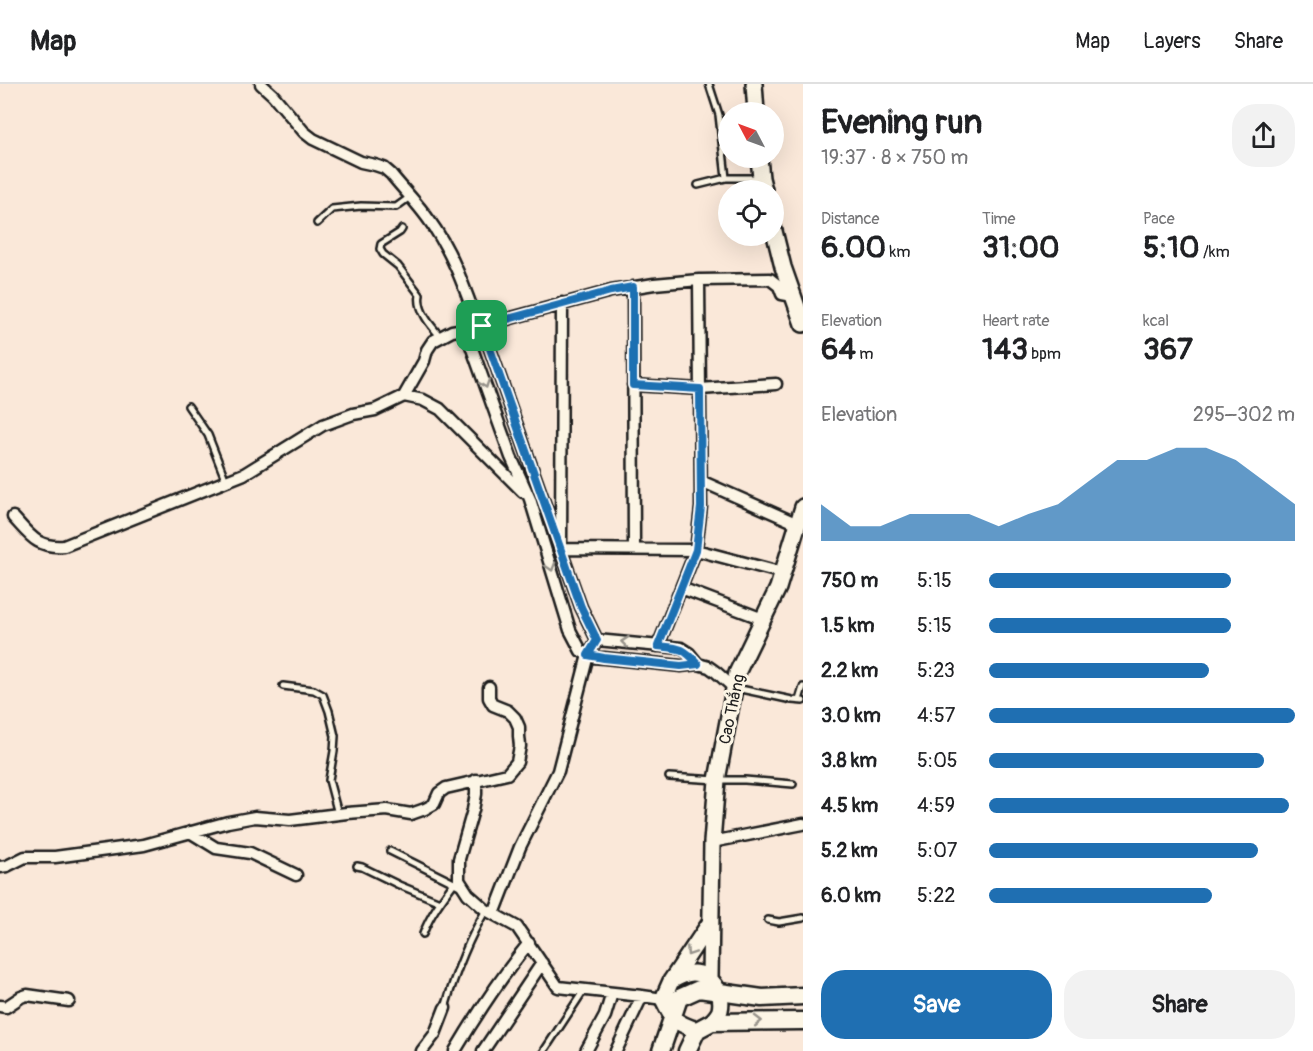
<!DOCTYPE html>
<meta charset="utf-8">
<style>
body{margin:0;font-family:Pangolin,sans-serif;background:#f2f2f2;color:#202124;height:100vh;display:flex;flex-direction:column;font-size:22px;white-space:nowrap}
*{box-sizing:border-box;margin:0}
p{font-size:20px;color:#757577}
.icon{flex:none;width:33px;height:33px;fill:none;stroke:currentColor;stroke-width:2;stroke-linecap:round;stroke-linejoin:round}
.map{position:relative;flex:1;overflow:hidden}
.panel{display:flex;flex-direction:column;background:#fff;width:510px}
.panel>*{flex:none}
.needle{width:39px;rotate:311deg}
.fabs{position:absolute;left:718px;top:18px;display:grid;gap:12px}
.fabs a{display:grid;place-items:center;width:66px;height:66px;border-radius:50%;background:#fff;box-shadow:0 6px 24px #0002;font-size:30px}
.pin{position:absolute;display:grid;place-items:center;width:51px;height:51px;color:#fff;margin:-26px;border-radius:12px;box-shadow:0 3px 9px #0006}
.round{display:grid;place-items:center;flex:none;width:63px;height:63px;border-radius:24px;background:#f2f2f2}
.headline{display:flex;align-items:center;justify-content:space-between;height:102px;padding:0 18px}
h1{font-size:33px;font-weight:800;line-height:45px}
.metrics{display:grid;grid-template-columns:repeat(3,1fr);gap:9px;height:102px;padding:6px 18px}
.metrics div{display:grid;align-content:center}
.metrics b{font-size:30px;font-weight:800}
.metrics small{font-size:16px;font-weight:400}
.metrics p{font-size:16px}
.chart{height:168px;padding:12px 18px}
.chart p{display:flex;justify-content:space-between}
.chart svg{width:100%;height:108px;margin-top:6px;fill:#1f6fb2;opacity:.7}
.action{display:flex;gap:12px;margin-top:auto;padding:12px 18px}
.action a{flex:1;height:69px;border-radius:24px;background:#1f6fb2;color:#fff;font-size:24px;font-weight:800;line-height:69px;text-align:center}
.action a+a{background:#f2f2f2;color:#202124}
ul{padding:0 18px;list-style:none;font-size:20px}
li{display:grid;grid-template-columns:96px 72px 1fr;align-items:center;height:45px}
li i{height:15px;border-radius:8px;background:#1f6fb2}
header{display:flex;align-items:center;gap:36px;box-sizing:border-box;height:84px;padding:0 30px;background:#fff;border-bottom:2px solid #e0e0e0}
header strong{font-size:28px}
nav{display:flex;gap:33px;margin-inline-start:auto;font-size:21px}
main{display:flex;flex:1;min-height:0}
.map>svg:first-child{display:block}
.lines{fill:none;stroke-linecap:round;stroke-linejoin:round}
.lane-casing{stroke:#1c1c1c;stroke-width:10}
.street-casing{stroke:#1c1c1c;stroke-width:15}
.secondary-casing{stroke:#1c1c1c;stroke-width:20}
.primary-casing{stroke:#1c1c1c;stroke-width:21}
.lane{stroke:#fcf5e5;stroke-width:5}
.street{stroke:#fcf5e5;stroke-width:10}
.secondary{stroke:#fcf5e5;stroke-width:15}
.primary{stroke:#fcf5e5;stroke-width:16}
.oneway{stroke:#97938b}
.route-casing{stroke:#fff;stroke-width:12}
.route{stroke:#1f6fb2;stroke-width:8}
.labels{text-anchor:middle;stroke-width:6;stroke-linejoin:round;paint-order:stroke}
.street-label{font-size:16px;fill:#1c1c1c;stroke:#fcf5e5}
</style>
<header>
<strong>Map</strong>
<nav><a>Map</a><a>Layers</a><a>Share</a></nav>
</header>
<main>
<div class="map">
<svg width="803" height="967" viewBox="0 0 803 967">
<rect width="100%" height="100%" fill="#fae8d9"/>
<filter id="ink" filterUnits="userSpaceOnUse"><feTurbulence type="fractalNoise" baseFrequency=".0167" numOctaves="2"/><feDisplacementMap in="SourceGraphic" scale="12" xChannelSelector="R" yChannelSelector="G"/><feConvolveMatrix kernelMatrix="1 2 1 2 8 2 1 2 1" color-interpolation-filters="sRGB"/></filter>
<g filter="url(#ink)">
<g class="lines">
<defs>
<path id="lane" d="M709,0L719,31L726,94
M698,101L726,94H759
M317,139L332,125L361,122L396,123L410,113
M402,145L400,148L381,160L380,165L383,170L398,182L420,211C417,226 431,242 440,252
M188,322L208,351L226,397
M283,602L314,606L323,611L329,627L335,652L334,667L329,696L338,730
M736,604L792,616L803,617
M799,616L803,603
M669,693L717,696H745L793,700
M390,767L460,802
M357,782L362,783L399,801L440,818
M768,836L779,838L803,834
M423,850C430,831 442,815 454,799
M445,924C455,890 468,856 486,826
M544,967L584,906"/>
<path id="street" d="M261,0L273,11L304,48L313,55L361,78L375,81L384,84L391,90C403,105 418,120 429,136C452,167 465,205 478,241
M633,203L634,465
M562,219L561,465L696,466L783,489
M482,242L581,523L597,556L681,564L689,569L698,580
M465,245L511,373L530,415L570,546L581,567L592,573L604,574L681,582L698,580L709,583L716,588L734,604
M633,301L700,305L776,300
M404,312L423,316L440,325L523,408
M701,397L798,440
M13,433C30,451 36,464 64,462L244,390L323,341L353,330L375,326L404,312L424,277L427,266L433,257L452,247L482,242L611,207L654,200L699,196L770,195L779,202L782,210L793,212
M681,504L763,535
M658,562L696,466L701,423L699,196
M476,696V710L473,726L459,775V796L468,810L486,826L517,843L558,903L642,912L663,915
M190,748L216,764L250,769L296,791
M712,758L803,740
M0,783L7,782L25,773H55L144,761L228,738L255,733L290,736L347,729L387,726L411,730L425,725L434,720L439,709L446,704L507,690L517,678L520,662L519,652V643L515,634L508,627L493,621L489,614V603
M494,830L520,763L558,687L588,571L597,556
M0,922L6,923L21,913L27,911L69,917
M422,967L435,950L445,924
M455,967C477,930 501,893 529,859
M483,967L542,879
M586,967L605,932L612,909
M616,967L642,912"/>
<path id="secondary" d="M754,0L756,28
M759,74L761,94L764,106
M774,147L783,183L803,240
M710,894L712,758L717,696L737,589L778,504L803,423
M671,897C678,893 685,889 693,889C711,889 724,909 720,926C719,930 714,935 712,938
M697,946C675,939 673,936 663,915L671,897L710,839"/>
<path id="primary" d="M661,967L679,914L699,905L762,914L803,912
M687,967L697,946L712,938L803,937"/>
</defs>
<!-- lane casing -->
<use href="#lane" class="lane-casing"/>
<!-- street casing -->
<use href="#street" class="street-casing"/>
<!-- secondary casing -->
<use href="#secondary" class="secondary-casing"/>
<!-- primary casing -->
<use href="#primary" class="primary-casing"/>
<!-- lane -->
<use href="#lane" class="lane"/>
<!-- street -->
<use href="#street" class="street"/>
<!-- secondary -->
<use href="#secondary" class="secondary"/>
<!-- primary -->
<use href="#primary" class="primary"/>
</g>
<!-- one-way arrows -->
<defs><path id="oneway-chevron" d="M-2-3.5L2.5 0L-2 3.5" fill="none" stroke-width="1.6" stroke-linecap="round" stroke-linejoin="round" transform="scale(1.5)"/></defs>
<g class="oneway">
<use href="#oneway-chevron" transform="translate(485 300) rotate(70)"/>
<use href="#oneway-chevron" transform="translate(551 483) rotate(73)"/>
<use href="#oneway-chevron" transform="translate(625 558) rotate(-174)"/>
<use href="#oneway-chevron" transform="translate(690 868) rotate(124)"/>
<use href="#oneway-chevron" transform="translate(758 937) rotate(-1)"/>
</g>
</g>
<g class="lines" filter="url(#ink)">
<defs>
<path id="route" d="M633,203V301L700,305L701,423L696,466L658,562C679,564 683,563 698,580L681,582L604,574L588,571L597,556L581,523L482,242L611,207Z"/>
</defs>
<!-- route casing -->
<use href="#route" class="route-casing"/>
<!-- route -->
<use href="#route" class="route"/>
</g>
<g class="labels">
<!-- street labels -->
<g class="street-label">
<text transform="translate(731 625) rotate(-78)" y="6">Cao Thắng</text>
</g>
</g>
</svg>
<div class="fabs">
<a><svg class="needle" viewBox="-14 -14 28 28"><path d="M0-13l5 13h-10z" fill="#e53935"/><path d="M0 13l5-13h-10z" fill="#757577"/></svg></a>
<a><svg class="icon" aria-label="locate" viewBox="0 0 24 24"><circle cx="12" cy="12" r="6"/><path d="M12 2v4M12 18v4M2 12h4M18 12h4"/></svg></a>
</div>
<div class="pin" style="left:482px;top:242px;background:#1e9e55"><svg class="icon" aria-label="arrive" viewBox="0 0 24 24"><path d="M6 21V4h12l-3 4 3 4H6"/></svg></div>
</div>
<section class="panel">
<div class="headline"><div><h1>Evening run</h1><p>19:37 · 8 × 750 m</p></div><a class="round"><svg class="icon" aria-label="share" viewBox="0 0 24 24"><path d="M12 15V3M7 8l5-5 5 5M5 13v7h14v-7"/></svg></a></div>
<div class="metrics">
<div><p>Distance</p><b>6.00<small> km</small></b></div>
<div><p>Time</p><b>31:00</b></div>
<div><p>Pace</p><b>5:10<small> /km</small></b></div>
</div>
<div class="metrics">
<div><p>Elevation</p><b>64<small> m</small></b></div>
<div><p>Heart rate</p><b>143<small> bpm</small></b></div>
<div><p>kcal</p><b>367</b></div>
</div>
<div class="chart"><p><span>Elevation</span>295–302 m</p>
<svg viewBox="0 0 160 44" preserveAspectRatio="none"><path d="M0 44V29L10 38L20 38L30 33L40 33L50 33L60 38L70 33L80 29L90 20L100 11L110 11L120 6L130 6L140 11L150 20L160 29V44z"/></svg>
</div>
<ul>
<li><b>750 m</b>5:15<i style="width:79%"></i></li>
<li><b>1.5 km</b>5:15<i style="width:79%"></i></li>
<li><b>2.2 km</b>5:23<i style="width:72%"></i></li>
<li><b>3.0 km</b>4:57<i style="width:100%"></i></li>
<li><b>3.8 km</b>5:05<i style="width:90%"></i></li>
<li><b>4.5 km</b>4:59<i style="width:98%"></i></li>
<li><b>5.2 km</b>5:07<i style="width:88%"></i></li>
<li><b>6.0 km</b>5:22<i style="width:73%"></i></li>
</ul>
<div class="action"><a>Save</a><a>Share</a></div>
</section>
</main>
